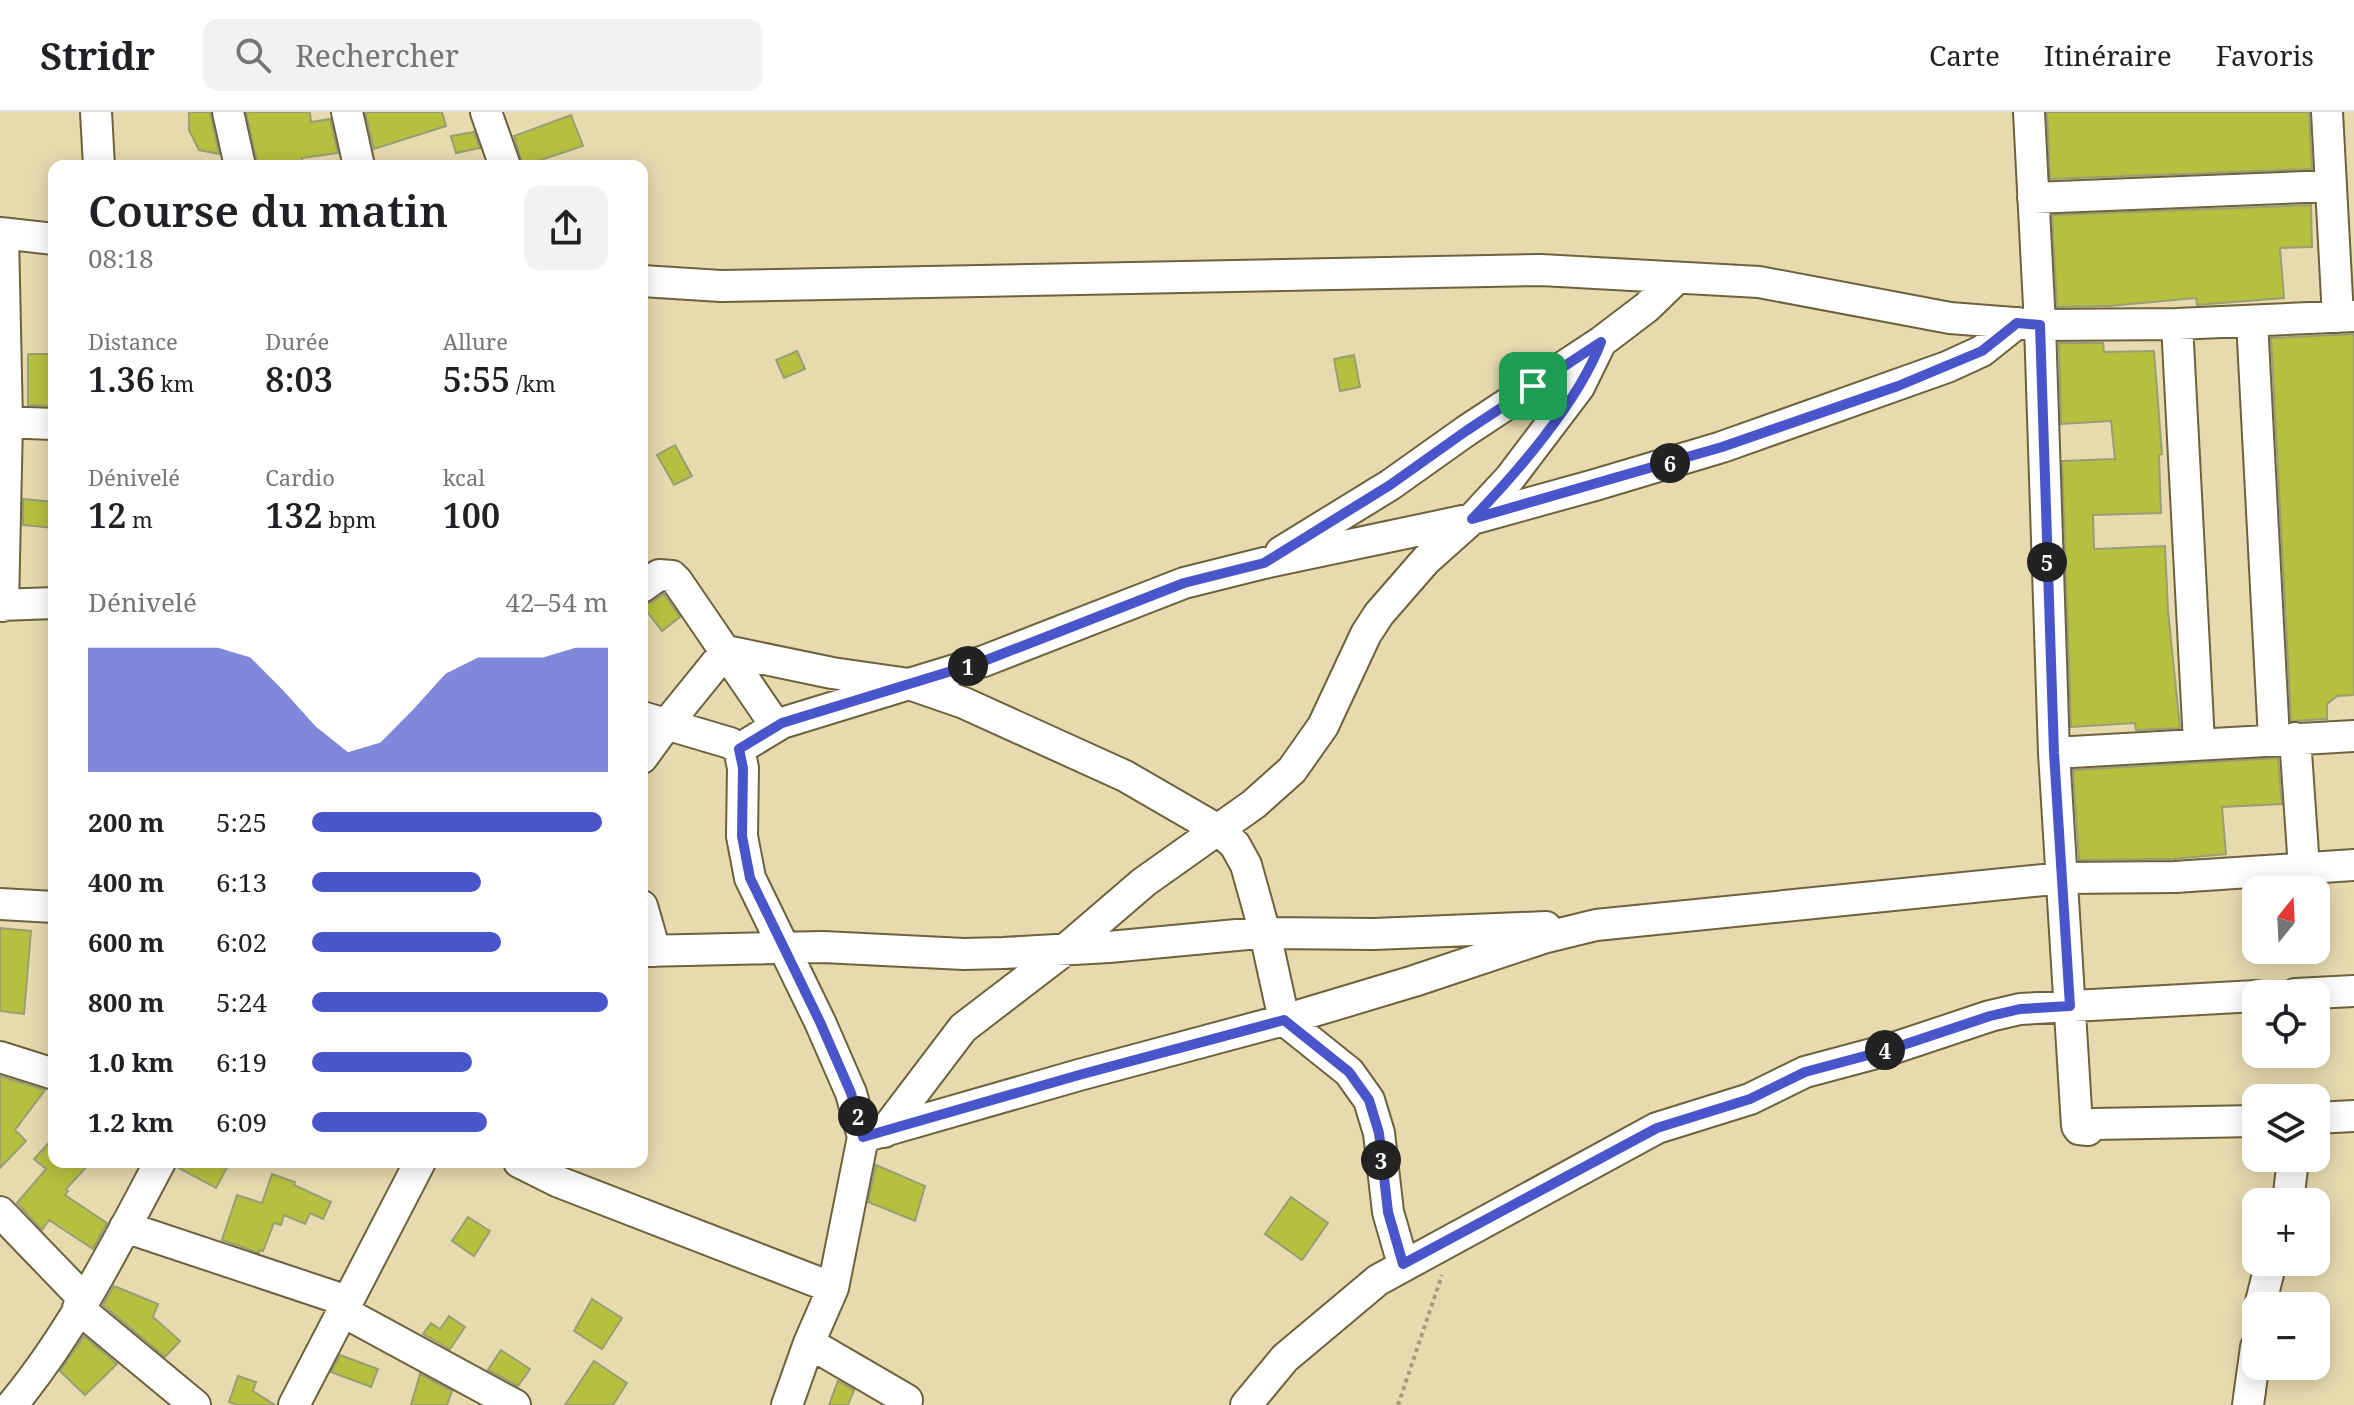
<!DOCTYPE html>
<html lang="fr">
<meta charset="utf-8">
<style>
body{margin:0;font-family:"Noto Serif",serif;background:#f2f2f2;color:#202124;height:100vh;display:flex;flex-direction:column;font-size:30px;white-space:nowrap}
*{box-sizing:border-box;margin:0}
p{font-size:26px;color:#757577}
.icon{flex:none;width:44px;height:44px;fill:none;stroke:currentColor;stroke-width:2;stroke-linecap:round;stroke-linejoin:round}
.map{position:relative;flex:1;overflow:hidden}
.drawer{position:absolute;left:48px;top:48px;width:600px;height:1008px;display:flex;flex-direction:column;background:#fff;border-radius:16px;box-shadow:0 4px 20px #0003}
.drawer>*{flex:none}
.needle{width:52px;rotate:18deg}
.fabs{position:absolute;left:2242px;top:764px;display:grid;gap:16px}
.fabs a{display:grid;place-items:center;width:88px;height:88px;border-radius:16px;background:#fff;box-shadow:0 4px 20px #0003;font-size:40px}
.pin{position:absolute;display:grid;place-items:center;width:68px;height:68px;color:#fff;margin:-34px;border-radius:16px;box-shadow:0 4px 12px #0006}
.km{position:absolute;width:40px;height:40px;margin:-20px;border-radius:50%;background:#222;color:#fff;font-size:22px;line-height:40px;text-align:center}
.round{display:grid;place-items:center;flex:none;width:84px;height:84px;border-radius:16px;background:#f2f2f2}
.overview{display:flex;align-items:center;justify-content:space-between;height:136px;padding:0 40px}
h1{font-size:44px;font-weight:600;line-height:60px}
.metrics{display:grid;grid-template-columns:repeat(3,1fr);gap:12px;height:136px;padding:8px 40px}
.metrics div{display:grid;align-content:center}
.metrics b{font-size:34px;font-weight:600}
.metrics small{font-size:22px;font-weight:400}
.metrics p{font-size:22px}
.chart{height:224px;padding:16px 40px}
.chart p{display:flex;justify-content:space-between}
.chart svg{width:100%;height:144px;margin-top:8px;fill:#4956cb;opacity:.7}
ul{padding:0 40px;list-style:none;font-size:26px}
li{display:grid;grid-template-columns:128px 96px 1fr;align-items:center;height:60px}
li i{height:20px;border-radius:10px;background:#4956cb}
header{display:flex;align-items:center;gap:48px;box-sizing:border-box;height:112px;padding:0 40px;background:#fff;border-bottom:2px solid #e0e0e0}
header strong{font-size:38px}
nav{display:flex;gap:44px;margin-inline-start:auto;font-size:28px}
.search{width:560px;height:72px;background:#f2f2f2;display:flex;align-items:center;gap:20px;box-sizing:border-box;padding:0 28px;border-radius:16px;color:#757577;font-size:30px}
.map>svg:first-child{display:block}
.building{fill:#b6c03f;stroke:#999e75;stroke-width:2}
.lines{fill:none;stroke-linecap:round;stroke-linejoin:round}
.minor-casing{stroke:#6d623c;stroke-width:34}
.path{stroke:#a69c79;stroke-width:4;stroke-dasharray:4 4;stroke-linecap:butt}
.minor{stroke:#fff;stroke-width:30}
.route-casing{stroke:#fff;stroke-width:16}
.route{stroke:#4956cb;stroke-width:10}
</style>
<header>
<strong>Stridr</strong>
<div class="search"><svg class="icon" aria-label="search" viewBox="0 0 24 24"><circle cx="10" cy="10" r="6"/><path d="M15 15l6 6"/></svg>Rechercher</div>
<nav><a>Carte</a><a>Itinéraire</a><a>Favoris</a></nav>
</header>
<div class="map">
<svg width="2354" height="1293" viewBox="0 0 2354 1293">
<rect width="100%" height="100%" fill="#e7daaf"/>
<!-- building -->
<path class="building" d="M189,0H210L219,42L199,38L189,18Z
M246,0H310L311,10L330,7L338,41L302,46L303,54H258Z
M365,0H442L446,14L374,37Z
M2047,0H2309L2312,57L2050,67Z
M571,3L583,34L523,54L514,24Z
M474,20L480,36L456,41L451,24Z
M2311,93L2312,135L2280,136L2284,186L2197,193L2196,186L2109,194L2057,195L2052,103Z
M2354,222V583L2337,584L2327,592V607L2291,609L2271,226Z
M2059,231H2103L2104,240L2154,239L2162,342L2159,343L2161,401L2093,403L2094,437L2165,434L2168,499L2180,616L2136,618L2135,611L2071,615L2062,349L2115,347L2111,309L2061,312Z
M797,239L805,257L784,266L776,248Z
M28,242H54V294L28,293Z
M1354,243L1360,275L1340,279L1334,247Z
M675,333L692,364L674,373L657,343Z
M23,387L54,390V416L23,413Z
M664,482L680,505L662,519L642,493L652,490Z
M2278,646L2282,692L2222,695L2226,742L2174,747L2079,748L2073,658Z
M0,816L31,819L24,902L0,899Z
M0,964L45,978L15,1018L26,1029L0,1056Z
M54,1025V1050H91L66,1077L68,1079L65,1083L107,1111L93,1137L49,1108L42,1118L17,1091L46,1057L34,1047Z
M178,1050H230L216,1076L177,1055Z
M876,1053L925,1074L915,1109L868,1090Z
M272,1062L295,1070L294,1073L331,1090L323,1107L310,1101L305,1112L284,1103L281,1113L274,1111L263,1139L260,1138L259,1141L222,1128L237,1083L262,1091Z
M1291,1085L1328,1111L1302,1148L1265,1122Z
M468,1105L490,1119L474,1144L452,1129Z
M114,1174L158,1192L153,1205L180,1229L165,1245L103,1193Z
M592,1187L622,1206L602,1237L574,1219Z
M449,1204L465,1215L450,1237L423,1222L431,1211L440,1217Z
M84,1224L117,1252L85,1283L60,1259Z
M501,1238L530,1257L518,1274L488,1258Z
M340,1243L378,1257L371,1275L331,1260Z
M594,1249L627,1271L613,1293H565Z
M420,1262L452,1279L447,1293H411Z
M238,1264L256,1270L253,1279L275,1293H238L229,1290Z
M838,1269L854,1278L848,1293H829Z"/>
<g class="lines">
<defs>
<path id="minor" d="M96,0L99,54
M228,0L240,54
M347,0L359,54
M486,0L505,54
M2029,0L2040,213L2054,641L2077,1014L2079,1017L2088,1018L2094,1012L2256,1009
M2327,0L2338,205
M2033,86L2331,74
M0,121L54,127
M3,122L7,310L3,494
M642,169L721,174L1541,158L1759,170L1950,206L2040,213L2177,212L2354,204
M2252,209L2274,627
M2177,212L2199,631
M0,310L54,312
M1281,440L1390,373L1466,319L1601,230L1647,195L1677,166
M642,475L659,463L672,464L677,469L776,614
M0,493L54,491
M642,605L730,631L739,637L743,656L742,724L750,766L820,910L851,981L863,1025L833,1176L809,1231L787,1293
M2295,626L2304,756
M739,637L782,611L984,549L1184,471L1264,451L1472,407L1595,373L1722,335L1947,255L1982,239L2017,211
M2054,641L2354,624
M642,646L666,613L726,539L832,561L909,572L964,591L1125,664L1220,719L1235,733L1246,753L1265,821L1284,908L1349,960L1369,988L1379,1021L1388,1100L1403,1152
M0,792L54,795
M642,794L655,839
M642,839L823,835L964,842L1003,841L1109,835L1258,821L1374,822L1546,815
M2295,882L2354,879
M0,945L54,962
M2316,1006L2354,1004
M884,1020L963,916L1066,837L1144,770L1254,692L1292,658L1323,614L1366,522L1379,502L1426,448L1472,407L1510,366L1579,275L1601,230
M863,1025L1079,963L1284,908L1414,869L1543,826L1596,813L2063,766L2175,765L2354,753
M519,1050L559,1070L833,1176
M2288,1090L2292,1056L2290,1046
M0,1100L83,1186
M125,1115L347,1189
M2260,1194L2271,1150
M78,1196L195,1293
M342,1199L515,1293
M809,1231L907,1288
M12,1293C72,1221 116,1133 160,1050
M294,1293L420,1050
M1246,1293L1285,1246L1378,1168L1657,1016L1750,987L1805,960L1891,937L1990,904L2020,897L2256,884
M2248,1293L2256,1235"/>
</defs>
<!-- minor casing -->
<use href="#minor" class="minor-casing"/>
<!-- path -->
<path class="path" d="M1398,1293L1442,1163"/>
<!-- minor -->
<use href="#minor" class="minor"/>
</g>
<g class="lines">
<defs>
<path id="route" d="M2017,211L2040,213L2054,641L2070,894L2020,897L1990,904L1891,937L1805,960L1750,987L1657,1016L1403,1152L1388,1100L1379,1021L1369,988L1349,960L1284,908L1079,963L863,1025L851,981L820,910L750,766L742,724L743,656L739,637L782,611L984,549L1184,471L1264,451L1390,373L1466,319L1601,230C1579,289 1516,362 1472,407L1722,335L1898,274L1982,239Z"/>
</defs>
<!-- route casing -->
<use href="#route" class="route-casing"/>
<!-- route -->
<use href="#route" class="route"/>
</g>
</svg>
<div class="fabs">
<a><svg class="needle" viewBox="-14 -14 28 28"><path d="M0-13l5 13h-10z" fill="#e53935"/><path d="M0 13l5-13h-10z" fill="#757577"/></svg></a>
<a><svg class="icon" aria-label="locate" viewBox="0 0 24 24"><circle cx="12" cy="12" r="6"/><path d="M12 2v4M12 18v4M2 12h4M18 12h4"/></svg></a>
<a><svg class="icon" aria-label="layers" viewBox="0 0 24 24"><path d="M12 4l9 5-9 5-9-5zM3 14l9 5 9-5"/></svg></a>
<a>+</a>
<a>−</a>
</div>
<div class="pin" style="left:1533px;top:274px;background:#1e9e55"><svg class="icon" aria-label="arrive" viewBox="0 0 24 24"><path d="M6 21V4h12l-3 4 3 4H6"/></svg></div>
<b class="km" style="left:968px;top:554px">1</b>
<b class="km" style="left:858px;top:1004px">2</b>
<b class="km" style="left:1381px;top:1048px">3</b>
<b class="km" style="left:1885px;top:938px">4</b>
<b class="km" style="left:2047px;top:450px">5</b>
<b class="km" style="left:1670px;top:351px">6</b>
<section class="drawer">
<div class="overview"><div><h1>Course du matin</h1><p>08:18</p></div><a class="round"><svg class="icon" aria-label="share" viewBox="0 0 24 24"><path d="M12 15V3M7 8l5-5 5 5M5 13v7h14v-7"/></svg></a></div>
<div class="metrics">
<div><p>Distance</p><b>1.36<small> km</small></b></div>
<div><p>Durée</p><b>8:03</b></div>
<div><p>Allure</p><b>5:55<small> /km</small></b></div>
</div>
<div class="metrics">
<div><p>Dénivelé</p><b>12<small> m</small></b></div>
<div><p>Cardio</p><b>132<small> bpm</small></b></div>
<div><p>kcal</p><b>100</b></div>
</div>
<div class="chart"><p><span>Dénivelé</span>42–54 m</p>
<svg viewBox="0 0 160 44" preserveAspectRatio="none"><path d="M0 44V6L10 6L20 6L30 6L40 6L50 9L60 19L70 30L80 38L90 35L100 25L110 14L120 9L130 9L140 9L150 6L160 6V44z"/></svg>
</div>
<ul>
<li><b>200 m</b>5:25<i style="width:98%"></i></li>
<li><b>400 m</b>6:13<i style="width:57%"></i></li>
<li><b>600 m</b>6:02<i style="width:64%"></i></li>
<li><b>800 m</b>5:24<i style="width:100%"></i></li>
<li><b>1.0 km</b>6:19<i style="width:54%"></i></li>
<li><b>1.2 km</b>6:09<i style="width:59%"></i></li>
</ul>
</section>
</div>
